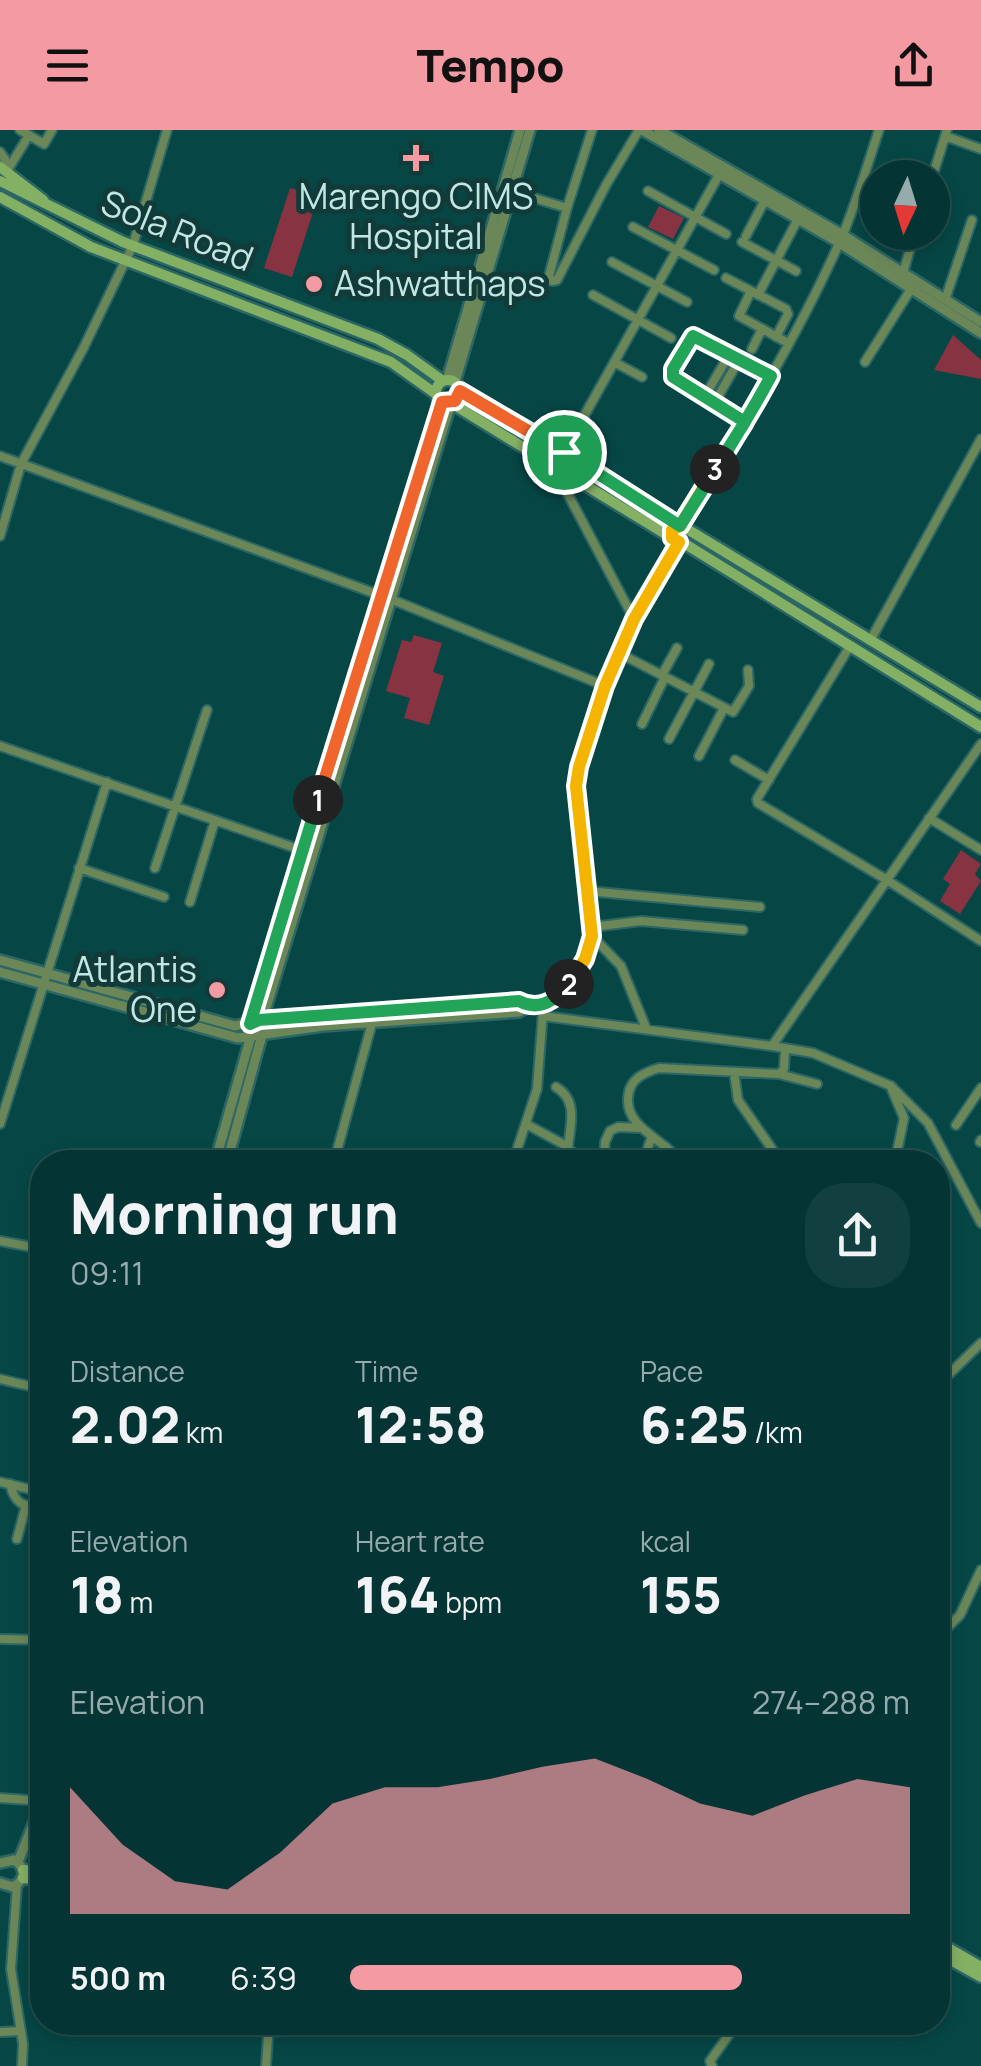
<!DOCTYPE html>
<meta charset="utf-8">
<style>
body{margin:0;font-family:Manrope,sans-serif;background:#124040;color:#f1f3f6;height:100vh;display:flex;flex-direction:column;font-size:38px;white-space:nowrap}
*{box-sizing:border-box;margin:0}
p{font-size:32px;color:#97abac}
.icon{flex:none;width:55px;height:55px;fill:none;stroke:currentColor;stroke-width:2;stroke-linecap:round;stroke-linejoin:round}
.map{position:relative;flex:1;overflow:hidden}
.details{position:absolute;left:30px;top:1020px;width:920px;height:885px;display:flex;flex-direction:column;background:#043534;border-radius:40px;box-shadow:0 5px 15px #0003,0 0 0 2px #25504f}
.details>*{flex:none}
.needle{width:65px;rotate:184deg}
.fabs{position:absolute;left:860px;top:30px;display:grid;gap:20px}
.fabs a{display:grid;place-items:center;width:90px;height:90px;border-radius:50%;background:#043534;box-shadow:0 5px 15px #0003,0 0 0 2px #25504f;font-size:50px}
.pin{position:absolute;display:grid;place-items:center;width:85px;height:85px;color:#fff;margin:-42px;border:5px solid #fff;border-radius:50%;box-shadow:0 2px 10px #0007}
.km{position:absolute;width:50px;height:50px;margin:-25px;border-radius:50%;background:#222;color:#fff;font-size:28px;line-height:50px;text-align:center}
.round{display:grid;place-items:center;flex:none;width:105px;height:105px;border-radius:40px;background:#124040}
.headline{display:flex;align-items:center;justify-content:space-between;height:170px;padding:0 40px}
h1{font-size:55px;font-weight:800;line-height:75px}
.stats{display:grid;grid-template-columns:repeat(3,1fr);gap:15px;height:170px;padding:10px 40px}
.stats div{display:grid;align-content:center}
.stats b{font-size:50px;font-weight:800}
.stats small{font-size:28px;font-weight:400}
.stats p{font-size:28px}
.chart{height:280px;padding:20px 40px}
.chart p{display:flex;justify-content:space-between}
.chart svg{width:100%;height:180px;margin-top:10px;fill:#f49aa3;opacity:.7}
ul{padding:0 40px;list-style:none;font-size:32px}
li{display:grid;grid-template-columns:160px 120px 1fr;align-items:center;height:75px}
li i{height:25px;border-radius:12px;background:#f49aa3}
header{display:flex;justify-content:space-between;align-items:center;height:130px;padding:0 40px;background:#f49aa3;color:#111;font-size:45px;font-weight:800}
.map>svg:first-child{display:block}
.green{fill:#883341}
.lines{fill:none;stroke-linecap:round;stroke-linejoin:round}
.minor-casing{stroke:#2c6766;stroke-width:12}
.tertiary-casing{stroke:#2c6766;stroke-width:14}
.secondary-casing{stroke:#2c6766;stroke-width:15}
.minor{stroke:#6b8758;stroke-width:8}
.tertiary{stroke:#6b8758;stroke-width:9}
.secondary{stroke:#84b064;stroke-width:10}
.split-1-casing{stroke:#fff;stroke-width:20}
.split-2-casing{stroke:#fff;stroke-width:20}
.split-3-casing{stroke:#fff;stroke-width:20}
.split-4-casing{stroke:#fff;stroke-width:20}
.split-1{stroke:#f0652b;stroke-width:12}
.split-2{stroke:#22a559;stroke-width:12}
.split-3{stroke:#f5b400;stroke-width:12}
.split-4{stroke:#22a559;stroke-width:12}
.poi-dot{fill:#f49aa3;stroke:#123a39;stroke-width:4}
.labels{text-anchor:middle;stroke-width:10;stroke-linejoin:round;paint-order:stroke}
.poi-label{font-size:35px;fill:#c2e6e4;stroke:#123a39}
.street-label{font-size:35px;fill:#c2e6e4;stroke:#123a39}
</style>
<header><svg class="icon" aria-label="menu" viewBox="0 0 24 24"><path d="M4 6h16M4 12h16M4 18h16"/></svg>Tempo<svg class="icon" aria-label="share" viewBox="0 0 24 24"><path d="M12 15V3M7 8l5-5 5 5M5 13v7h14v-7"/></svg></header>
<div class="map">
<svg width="981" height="1936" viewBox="0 0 981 1936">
<rect width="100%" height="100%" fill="#064746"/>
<!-- green -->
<path class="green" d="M290,58L318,67L292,147L264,138Z
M659,76L684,88L673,109L648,97Z
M953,205L981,230V249L934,240Z
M414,505L442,513L433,542L444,546L429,595L404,588L410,568L386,561L402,510L411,512Z
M961,720L981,734L975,744L981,751L960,784L940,771L950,754L943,749Z"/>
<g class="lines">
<defs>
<path id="minor" d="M20,0L44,14L52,0
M945,6L981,19
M0,22L5,29L3,39
M7,41L29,5
M932,48L947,0
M511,61L567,78L549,146L552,151L557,150L606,55L639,0
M648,61L726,104
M567,78L592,0
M633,97L714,140
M746,106L765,70
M742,112L796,141
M612,132L687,172
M903,143L915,102
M726,148L786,179L788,184L776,207
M751,161L739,186L788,213
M593,165L671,208
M758,165L798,89
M945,170L972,90
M752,219L762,199
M614,232L642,247
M865,232L911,159
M705,266L729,225
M715,272L739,230
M745,292L673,247C673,234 683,216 693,207L696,208L771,246
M564,322L720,43
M0,326L393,470L605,556
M554,338L634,489
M679,396C738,303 797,209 841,109C856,74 867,36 879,0
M0,406L21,334L84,217L133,115L167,0
M870,511L981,309
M850,516L757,669L758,673L887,750L981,811
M619,523L733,582L749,556L748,540
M662,545L677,518
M642,594L665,547
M669,609L709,534
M0,616L304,721
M699,626L724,578
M735,630L769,650
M929,688L981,720
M79,738L164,767
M155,738L207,580
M587,761L760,777
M190,772L215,690
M592,797L641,791L743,800
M592,806L621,836L646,898
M543,886L772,916L981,614
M772,916L813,923L891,956L928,993L981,1093
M734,942L738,970L781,1032
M779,944L817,954
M556,957C579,971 570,995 568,1018
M892,960L904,988L895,1032
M0,994L107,652
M526,994L563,1014L583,1032
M956,995L981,958
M980,1012L981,1010
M334,1032L375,882
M513,1032L537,959L543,881
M604,1032L605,1012L610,1001L618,997L642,998
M643,1032L652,1006
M681,1032C666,1010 626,999 628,968C629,949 643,943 659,938L779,944L784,939L785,919
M0,1111L42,1119
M0,1249L42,1259
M938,1255L981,1213
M0,1352L42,1362
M10,1354C14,1372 24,1380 42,1373
M17,1409L26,1375
M938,1507L960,1485L981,1440
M0,1509L42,1510
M0,1668L42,1671
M17,1755L11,1839L23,1914L22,1936
M0,1902L21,1901
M269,1902L421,1892
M266,1936L269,1892
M712,1936L710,1931L738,1892"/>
<path id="tertiary" d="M642,0L833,109L981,203
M659,0L843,105L981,192
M447,250L520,0
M455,252L530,0
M0,830L235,896L259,890L519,871L528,876
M0,842L238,908L323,896L519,882C529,875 539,877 549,872C571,862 588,828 592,806L576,656L579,637L605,556L634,489L679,412
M215,1032L251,906V894L379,465L442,272
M227,1032L264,898L262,891L451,273
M18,1732L42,1672
M0,1733L14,1730C26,1737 26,1750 13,1757L0,1753"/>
<path id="secondary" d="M0,37L43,70
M0,51L123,112L378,209L407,225L443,251
M0,67L91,117L391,232L436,264
M436 262a12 12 0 1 1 24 0a12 12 0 1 1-24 0Z
M459,261L679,396
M451,273L672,408
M687,399L981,577
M682,412L981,597
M23,1740L42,1741
M23,1748L42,1750
M938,1812L981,1837
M938,1823L981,1847"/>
</defs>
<!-- minor casing -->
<use href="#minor" class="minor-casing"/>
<!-- tertiary casing -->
<use href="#tertiary" class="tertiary-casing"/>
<!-- secondary casing -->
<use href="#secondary" class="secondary-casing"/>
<!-- minor -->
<use href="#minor" class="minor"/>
<!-- tertiary -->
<use href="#tertiary" class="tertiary"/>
<!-- secondary -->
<use href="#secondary" class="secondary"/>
</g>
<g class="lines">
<defs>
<path id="split-1" d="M318,670L442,272L455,271L460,261L564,322"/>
<path id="split-2" d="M318,670L250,894L259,890L519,871C539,882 556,870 569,854"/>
<path id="split-3" d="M569,854L585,829L592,806L576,656L579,637L605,556L634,489L679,412L672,408V400L680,396L715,339"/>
<path id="split-4" d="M564,322L680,396C711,346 744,297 771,246L693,206L673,239V247L745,292L715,339"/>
</defs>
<!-- split-1 casing -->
<use href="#split-1" class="split-1-casing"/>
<!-- split-2 casing -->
<use href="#split-2" class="split-2-casing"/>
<!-- split-3 casing -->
<use href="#split-3" class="split-3-casing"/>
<!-- split-4 casing -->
<use href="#split-4" class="split-4-casing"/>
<!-- split-1 -->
<use href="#split-1" class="split-1"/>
<!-- split-2 -->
<use href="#split-2" class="split-2"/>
<!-- split-3 -->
<use href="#split-3" class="split-3"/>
<!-- split-4 -->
<use href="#split-4" class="split-4"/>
</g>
<!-- markers -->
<g class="poi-dot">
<path d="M411 13h10v10h10v10h-10v10h-10v-10h-10v-10h10z"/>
<circle cx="314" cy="154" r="10"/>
<circle cx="217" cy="860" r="10"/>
</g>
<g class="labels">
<!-- poi labels -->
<g class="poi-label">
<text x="416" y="79">Marengo CIMS<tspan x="416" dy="40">Hospital</tspan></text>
<text x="334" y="166" text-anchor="start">Ashwatthaps</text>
<text x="197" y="852" text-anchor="end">Atlantis<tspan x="197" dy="40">One</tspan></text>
</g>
<!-- street labels -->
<g class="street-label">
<text transform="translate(177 101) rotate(22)" y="12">Sola Road</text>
</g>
</g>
</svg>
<div class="fabs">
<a><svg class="needle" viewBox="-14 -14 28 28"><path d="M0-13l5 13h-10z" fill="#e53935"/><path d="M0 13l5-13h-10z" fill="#97abac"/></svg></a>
</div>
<div class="pin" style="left:564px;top:322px;background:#1e9e55"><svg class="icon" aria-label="arrive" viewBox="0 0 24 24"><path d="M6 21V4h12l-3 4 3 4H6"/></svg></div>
<b class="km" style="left:318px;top:670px">1</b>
<b class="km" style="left:569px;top:854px">2</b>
<b class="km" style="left:715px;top:339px">3</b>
<section class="details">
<div class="headline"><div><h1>Morning run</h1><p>09:11</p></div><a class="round"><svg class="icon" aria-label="share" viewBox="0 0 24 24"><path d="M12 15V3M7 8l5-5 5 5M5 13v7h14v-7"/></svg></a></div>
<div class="stats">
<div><p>Distance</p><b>2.02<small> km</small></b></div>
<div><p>Time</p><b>12:58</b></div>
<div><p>Pace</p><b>6:25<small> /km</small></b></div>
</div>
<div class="stats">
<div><p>Elevation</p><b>18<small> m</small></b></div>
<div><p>Heart rate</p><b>164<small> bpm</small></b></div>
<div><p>kcal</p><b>155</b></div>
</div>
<div class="chart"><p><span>Elevation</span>274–288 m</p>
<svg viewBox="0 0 160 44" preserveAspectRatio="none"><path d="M0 44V13L10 27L20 36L30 38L40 29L50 17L60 13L70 13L80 11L90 8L100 6L110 11L120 17L130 20L140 15L150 11L160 13V44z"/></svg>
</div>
<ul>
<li><b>500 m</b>6:39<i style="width:70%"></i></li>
</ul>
</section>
</div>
